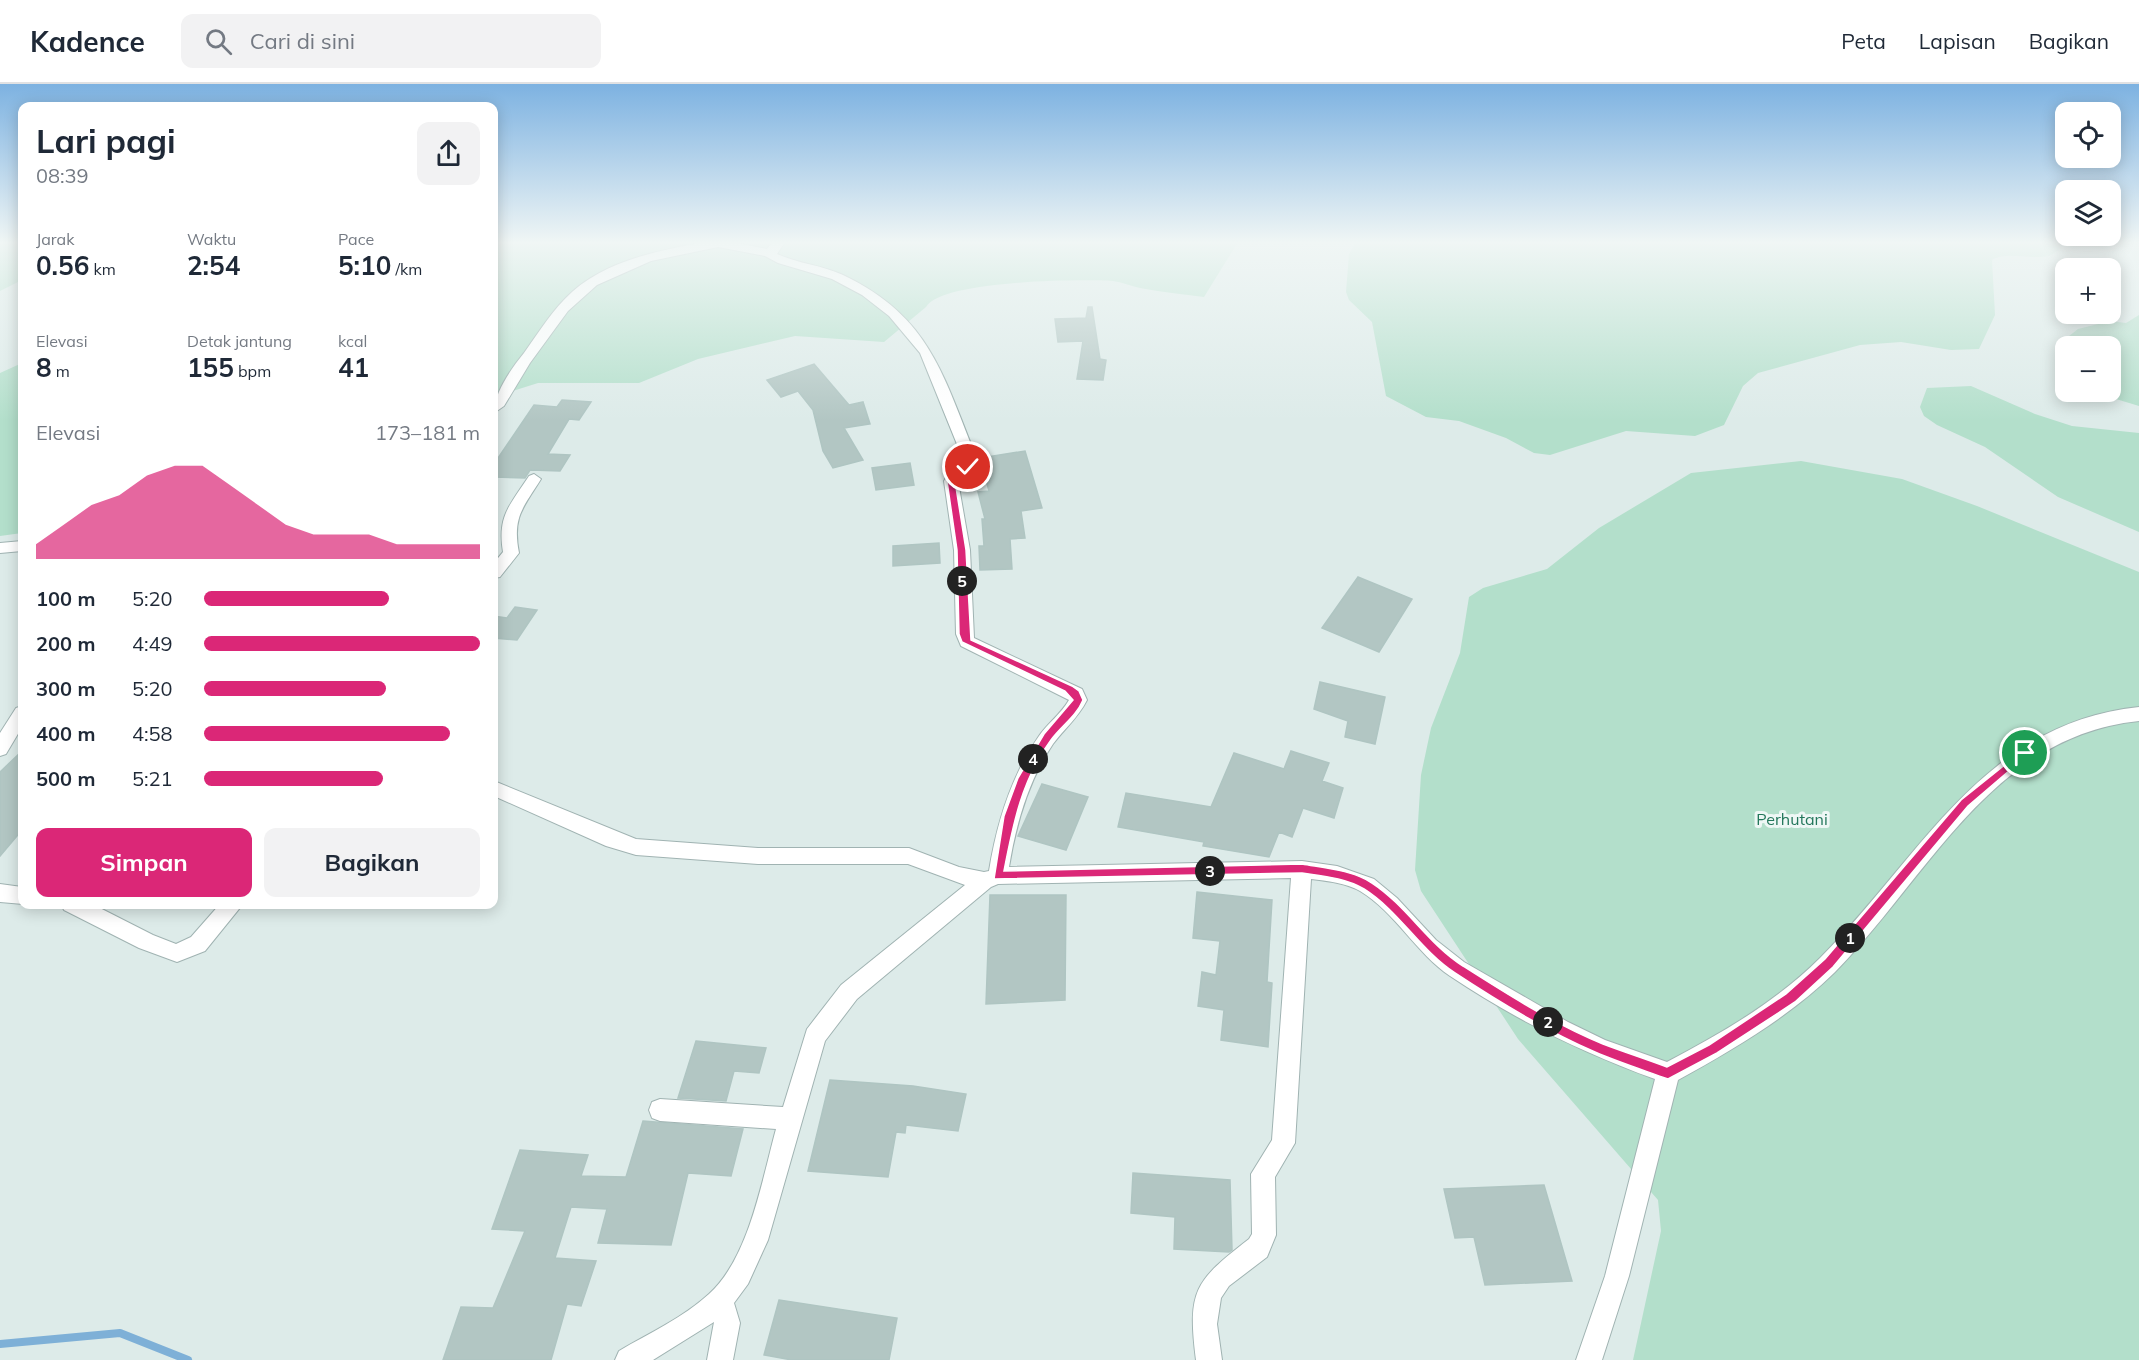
<!DOCTYPE html>
<html lang="id">
<meta charset="utf-8">
<style>
body{margin:0;font-family:Mulish,sans-serif;background:#f2f2f3;color:#1f2937;height:100vh;display:flex;flex-direction:column;font-size:22px;white-space:nowrap}
*{box-sizing:border-box;margin:0}
p{font-size:20px;color:#747a83}
.icon{flex:none;width:33px;height:33px;fill:none;stroke:currentColor;stroke-width:2;stroke-linecap:round;stroke-linejoin:round}
.map{position:relative;flex:1;overflow:hidden}
.sheet{position:absolute;left:18px;top:18px;width:480px;height:807px;display:flex;flex-direction:column;background:#fff;border-radius:12px;box-shadow:0 3px 15px #0003}
.sheet>*{flex:none}
.buttons{position:absolute;left:2055px;top:18px;display:grid;gap:12px}
.buttons a{display:grid;place-items:center;width:66px;height:66px;border-radius:12px;background:#fff;box-shadow:0 3px 15px #0003;font-size:30px}
.pin{position:absolute;display:grid;place-items:center;width:51px;height:51px;color:#fff;margin:-26px;border:3px solid #fff;border-radius:50%;box-shadow:0 2px 6px #0007}
.km{position:absolute;width:30px;height:30px;margin:-15px;border-radius:50%;background:#222;color:#fff;font-size:16px;line-height:30px;text-align:center}
.round{display:grid;place-items:center;flex:none;width:63px;height:63px;border-radius:12px;background:#f2f2f3}
.headline{display:flex;align-items:center;justify-content:space-between;height:102px;padding:0 18px}
h1{font-size:33px;font-weight:700;line-height:45px}
.stats{display:grid;grid-template-columns:repeat(3,1fr);gap:9px;height:102px;padding:6px 18px}
.stats div{display:grid;align-content:center}
.stats b{font-size:26px;font-weight:700}
.stats small{font-size:16px;font-weight:400}
.stats p{font-size:16px}
.chart{height:168px;padding:12px 18px}
.chart p{display:flex;justify-content:space-between}
.chart svg{width:100%;height:108px;margin-top:6px;fill:#db2777;opacity:.7}
.cta{display:flex;gap:12px;margin-top:auto;padding:12px 18px}
.cta a{flex:1;height:69px;border-radius:12px;background:#db2777;color:#fff;font-size:24px;font-weight:700;line-height:69px;text-align:center}
.cta a+a{background:#f2f2f3;color:#1f2937}
ul{padding:0 18px;list-style:none;font-size:20px}
li{display:grid;grid-template-columns:96px 72px 1fr;align-items:center;height:45px}
li i{height:15px;border-radius:8px;background:#db2777}
header{display:flex;align-items:center;gap:36px;box-sizing:border-box;height:84px;padding:0 30px;background:#fff;border-bottom:2px solid #e0e1e3}
header strong{font-size:28px}
nav{display:flex;gap:33px;margin-inline-start:auto;font-size:21px}
.search{width:420px;height:54px;background:#f2f2f3;display:flex;align-items:center;gap:15px;box-sizing:border-box;padding:0 21px;border-radius:12px;color:#747a83;font-size:22px}
.map>svg:first-child{display:block}
.green{fill:#b3dfcb}
.lines{fill:none;stroke-linecap:round;stroke-linejoin:round}
.stream{stroke:#7eb0d7;stroke-width:8}
.building{fill:#b2c6c3;stroke:#afc5c2;stroke-width:1.5}
.minor-casing{stroke:#a0b3b2;stroke-width:2}
.minor{fill:#fff;fill-rule:evenodd}
.route{fill:#db2777;stroke:#fff;stroke-width:1.5}
.labels{text-anchor:middle;stroke-width:6;stroke-linejoin:round;paint-order:stroke}
.park-label{font-size:16px;fill:#23775b;stroke:#eef7f5}
</style>
<header>
<strong>Kadence</strong>
<div class="search"><svg class="icon" aria-label="search" viewBox="0 0 24 24"><circle cx="10" cy="10" r="6"/><path d="M15 15l6 6"/></svg>Cari di sini</div>
<nav><a>Peta</a><a>Lapisan</a><a>Bagikan</a></nav>
</header>
<div class="map">
<svg width="2139" height="1276" viewBox="0 0 2139 1276">
<rect width="100%" height="100%" fill="#ddebe9"/>
<!-- green -->
<path class="green" d="M0,158H22V196L0,207Z
M494,158H1238L1204,213C1183,210 1161,208 1140,204C1131,202 1122,198 1113,197C1080,195 942,196 926,223L884,258L795,252L698,275L639,299H538L494,313Z
M1356,158H2068C2062,163 2055,170 2048,172C2031,176 2006,167 1992,176L1995,231L1979,265L1951,266L1901,258L1860,261L1758,289L1743,302L1724,341L1695,352L1626,347L1550,371L1534,369L1506,354L1459,337L1426,333L1386,312L1372,238L1349,216L1346,208L1349,170Z
M2139,231V322L2116,315L2105,308H2110V262H2066L2065,278L2060,271L2064,256L2078,245L2110,237L2126,239Z
M22,279V449L0,452V289Z
M1971,302L2035,330L2072,342L2139,349V448L2058,413L1985,363L1937,341L1924,332L1920,323L1927,304Z
M1801,377L1902,395L1977,422L2139,488V1276H1633L1661,1147L1658,1116L1518,955L1421,807L1415,786L1421,691L1431,644L1460,569L1469,513L1483,504L1547,485L1599,444L1691,389Z"/>
<g class="lines">
<!-- stream -->
<path class="stream" d="M0,1260L120,1249L188,1276"/>
</g>
<!-- building -->
<path class="building" d="M1088,223H1092L1100,275L1106,276L1103,296L1077,295L1083,257L1058,258L1055,235L1086,234Z
M814,280L849,321L863,318L870,340L844,344L863,376L833,384L823,367L813,326L798,307L781,313L767,296Z
M562,316L591,318L579,336L569,335L548,370L570,371L560,387L530,386L525,394L494,393V380L534,321L557,323Z
M1025,367L1042,424L1021,427L1025,454L1010,455L1012,485L980,486L979,462H984L982,435H985L978,408L989,407L980,374Z
M910,379L914,401L876,406L872,384Z
M939,459L940,479L893,482V462Z
M1358,493L1412,515L1379,568L1322,544Z
M515,523L537,526L517,556L494,554V532L507,534Z
M1320,598L1385,613L1375,660L1345,653L1348,637L1314,625Z
M22,667V746L0,772V688Z
M1291,667L1329,679L1322,697L1343,704L1334,734L1303,724L1292,753L1279,748L1269,773L1203,762L1204,758L1118,743L1126,709L1211,723L1234,669L1284,685Z
M1042,700L1088,713L1066,766L1018,752Z
M1197,808L1272,816L1267,898L1272,899L1268,963L1221,956L1224,926L1198,922L1202,888L1216,891L1220,857L1193,854Z
M990,811H1066L1065,916L986,920Z
M696,957L766,964L759,989L734,987L726,1017L678,1014Z
M830,996L913,1002L966,1010L958,1047L906,1041L905,1049L896,1048L888,1093L808,1087Z
M643,1037L743,1045L731,1092L688,1089L671,1161L598,1159L607,1125L571,1123L555,1174L596,1177L581,1222L567,1220L551,1276H443L461,1223L493,1224L525,1147L492,1145L520,1066L588,1071L581,1092L626,1093Z
M1133,1089L1230,1096L1232,1166L1229,1168L1174,1165L1175,1133L1131,1129Z
M1544,1101L1572,1197L1485,1201L1474,1153L1455,1154L1444,1105Z
M779,1216L897,1234L889,1276H792L764,1271Z"/>
<g class="lines">
<defs>
<path id="minor" d="M704,158H732L767,165L772,158H785L777,170C799,180 822,181 843,191C931,233 943,292 977,375L973,386L958,397L970,466L974,554L1082,605L1087,616C1078,634 1064,645 1053,660C1028,697 1016,740 1009,783L1302,777L1337,782L1374,795L1397,814L1436,856L1464,878L1568,938L1605,956L1667,978C1722,949 1776,918 1820,874C1920,775 1982,639 2139,623V637C1991,652 1928,794 1835,888C1789,933 1734,965 1678,996L1629,1192L1602,1276H1576L1605,1192L1655,995C1583,969 1514,935 1450,892C1416,869 1395,828 1360,807C1346,799 1327,797 1311,795L1295,1059L1275,1093L1276,1151L1267,1173L1229,1202L1221,1214L1217,1240L1222,1276H1196C1187,1206 1195,1197 1249,1155L1252,1150L1251,1090L1272,1056L1291,794L998,800L991,803L857,915L825,957L768,1156L748,1200L734,1219L740,1239L733,1276H707L714,1238L653,1276H615L619,1267C649,1249 683,1234 709,1210C749,1174 762,1096 776,1045L660,1037L652,1034L649,1026L652,1018L660,1015L783,1023L807,945L841,901L965,801L908,780H758L636,771L606,762L494,712V697L636,755L758,764H909L959,783L984,788L989,787C997,738 1011,692 1039,652C1048,639 1061,630 1069,616L961,562L956,550L954,466L944,397L950,387L961,381L963,375L920,269L889,232L862,211L832,195L778,179L765,172L718,163L651,177L597,201L568,227L530,279L504,322L494,329C494,309 511,285 524,269C539,248 553,225 572,208C608,176 658,167 704,158Z
M534,390L541,395C523,424 512,433 519,469L500,493L494,494V479L503,468C497,432 510,421 529,392Z
M22,457V467L0,469V459Z
M22,622V643L6,670L0,672V649L16,624Z
M0,800L22,803L23,820L0,818Z
M61,820H92L153,851L176,860L191,853L220,820H243L205,867L177,878L139,864L64,826Z"/>
</defs>
<!-- minor casing -->
<use href="#minor" class="minor-casing"/>
<!-- minor -->
<use href="#minor" class="minor"/>
</g>
<!-- sky -->
<linearGradient id="sky" x2="0" y2="1"><stop stop-color="#7db2e1"/><stop offset="0.47" stop-color="#f0f6f5"/><stop offset="1" stop-color="#f0f6f5" stop-opacity="0"/></linearGradient>
<rect width="2139" height="337" fill="url(#sky)"/>
<!-- route -->
<path class="route" d="M968,381L971,385L958,392L955,397L966,466L971,556L1072,602L1079,607L1083,616C1076,633 1061,642 1051,656C1022,695 1013,740 1004,787L1302,780C1325,784 1352,786 1372,799C1407,822 1428,860 1463,882C1507,910 1554,940 1603,960C1624,968 1646,975 1667,983L1709,961L1786,910L1825,875L1961,716L2022,667H2029L2030,669L1968,722L1833,883L1795,918L1717,969L1668,995C1643,986 1618,978 1595,968C1546,947 1499,918 1455,889C1420,866 1399,827 1364,805C1346,794 1322,792 1302,789L994,795L1004,732L1018,694L1044,650L1073,616L1065,607L962,558L959,550L957,466L947,397L952,388Z"/>
<g class="labels">
<!-- park labels -->
<g class="park-label">
<text x="1792" y="741">Perhutani</text>
</g>
</g>
</svg>
<div class="buttons">
<a><svg class="icon" aria-label="locate" viewBox="0 0 24 24"><circle cx="12" cy="12" r="6"/><path d="M12 2v4M12 18v4M2 12h4M18 12h4"/></svg></a>
<a><svg class="icon" aria-label="layers" viewBox="0 0 24 24"><path d="M12 4l9 5-9 5-9-5zM3 14l9 5 9-5"/></svg></a>
<a>+</a>
<a>−</a>
</div>
<div class="pin" style="left:2025px;top:669px;background:#1e9e55"><svg class="icon" aria-label="arrive" viewBox="0 0 24 24"><path d="M6 21V4h12l-3 4 3 4H6"/></svg></div>
<div class="pin" style="left:968px;top:383px;background:#d93025"><svg class="icon" aria-label="check" viewBox="0 0 24 24"><path d="M5 12l5 5 9-10"/></svg></div>
<b class="km" style="left:1850px;top:854px">1</b>
<b class="km" style="left:1548px;top:938px">2</b>
<b class="km" style="left:1210px;top:787px">3</b>
<b class="km" style="left:1033px;top:675px">4</b>
<b class="km" style="left:962px;top:497px">5</b>
<section class="sheet">
<div class="headline"><div><h1>Lari pagi</h1><p>08:39</p></div><a class="round"><svg class="icon" aria-label="share" viewBox="0 0 24 24"><path d="M12 15V3M7 8l5-5 5 5M5 13v7h14v-7"/></svg></a></div>
<div class="stats">
<div><p>Jarak</p><b>0.56<small> km</small></b></div>
<div><p>Waktu</p><b>2:54</b></div>
<div><p>Pace</p><b>5:10<small> /km</small></b></div>
</div>
<div class="stats">
<div><p>Elevasi</p><b>8<small> m</small></b></div>
<div><p>Detak jantung</p><b>155<small> bpm</small></b></div>
<div><p>kcal</p><b>41</b></div>
</div>
<div class="chart"><p><span>Elevasi</span>173–181 m</p>
<svg viewBox="0 0 160 44" preserveAspectRatio="none"><path d="M0 44V38L10 30L20 22L30 18L40 10L50 6L60 6L70 14L80 22L90 30L100 34L110 34L120 34L130 38L140 38L150 38L160 38V44z"/></svg>
</div>
<ul>
<li><b>100 m</b>5:20<i style="width:67%"></i></li>
<li><b>200 m</b>4:49<i style="width:100%"></i></li>
<li><b>300 m</b>5:20<i style="width:66%"></i></li>
<li><b>400 m</b>4:58<i style="width:89%"></i></li>
<li><b>500 m</b>5:21<i style="width:65%"></i></li>
</ul>
<div class="cta"><a>Simpan</a><a>Bagikan</a></div>
</section>
</div>
